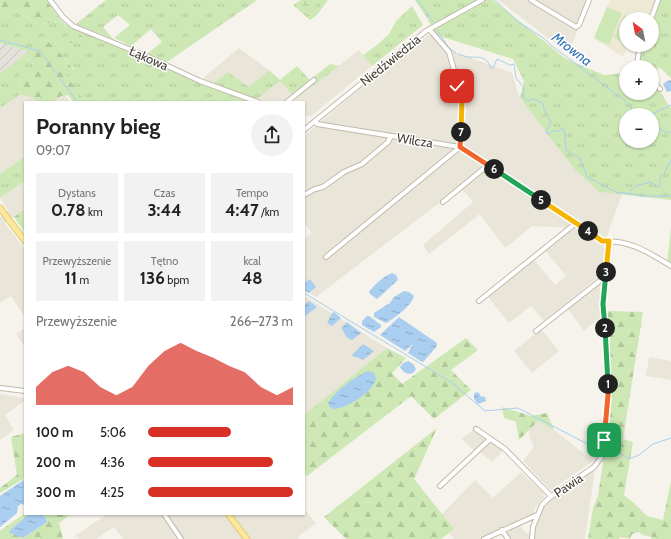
<!DOCTYPE html>
<html lang="pl">
<meta charset="utf-8">
<style>
body{margin:0;font-family:Cabin,sans-serif;background:#f2f2f2;color:#222;height:100vh;display:flex;flex-direction:column;font-size:15px;white-space:nowrap}
*{box-sizing:border-box;margin:0}
p{font-size:13px;color:#767676}
.icon{flex:none;width:22px;height:22px;fill:none;stroke:currentColor;stroke-width:2;stroke-linecap:round;stroke-linejoin:round}
.map{position:relative;flex:1;overflow:hidden}
.side{position:absolute;left:24px;top:101px;width:281px;height:414px;display:flex;flex-direction:column;background:#fff;border-radius:0px;box-shadow:0 1px 3px #0004}
.side>*{flex:none}
.needle{width:26px;rotate:328deg}
.tools{position:absolute;left:619px;top:12px;display:grid;gap:8px}
.tools a{display:grid;place-items:center;width:40px;height:40px;border-radius:50%;background:#fff;box-shadow:0 1px 3px #0004;font-size:20px}
.pin{position:absolute;display:grid;place-items:center;width:34px;height:34px;color:#fff;margin:-17px;border-radius:8px;box-shadow:0 2px 6px #0006}
.km{position:absolute;width:20px;height:20px;margin:-10px;border-radius:50%;background:#222;color:#fff;font-size:11px;line-height:20px;text-align:center}
.round{display:grid;place-items:center;flex:none;width:42px;height:42px;border-radius:21px;background:#f2f2f2}
.overview{display:flex;align-items:center;justify-content:space-between;height:68px;padding:0 12px}
h1{font-size:22px;font-weight:700;line-height:30px}
.figures{display:grid;grid-template-columns:repeat(3,1fr);gap:6px;height:68px;padding:4px 12px}
.figures div{display:grid;align-content:center;border-radius:0px;background:#f2f2f2;text-align:center}
.figures b{font-size:17px;font-weight:700}
.figures small{font-size:11px;font-weight:400}
.figures p{font-size:11px}
.chart{height:112px;padding:8px 12px}
.chart p{display:flex;justify-content:space-between}
.chart svg{width:100%;height:72px;margin-top:4px;fill:#d93025;opacity:.7}
ul{padding:0 12px;list-style:none;font-size:13px}
li{display:grid;grid-template-columns:64px 48px 1fr;align-items:center;height:30px}
li i{height:10px;border-radius:5px;background:#d93025}
.map>svg:first-child{display:block}
.residential{fill:#e9e5d9}
.industrial{fill:url(#industrial-furrows)}
.education{fill:#eee9d5}
.grass{fill:url(#grass-tufts);fill-rule:evenodd}
.forest{fill:url(#forest-firs)}
.wetland{fill:url(#wetland-marsh)}
.garden{fill:#cde8b5}
.parking{fill:#e7e5e2}
.water{fill:url(#water-ripples)}
.lines{fill:none;stroke-linecap:round;stroke-linejoin:round}
.stream{stroke:#a9cef0;stroke-width:1}
.minor-casing{stroke:#c1bbad;stroke-width:6}
.major-casing{stroke:#e2c86b;stroke-width:7}
.minor{stroke:#fff;stroke-width:4}
.major{stroke:#fce89d;stroke-width:5}
.split-1-casing{stroke:#fff;stroke-width:8}
.split-2-casing{stroke:#fff;stroke-width:8}
.split-3-casing{stroke:#fff;stroke-width:8}
.split-4-casing{stroke:#fff;stroke-width:8}
.split-5-casing{stroke:#fff;stroke-width:8}
.split-6-casing{stroke:#fff;stroke-width:8}
.split-7-casing{stroke:#fff;stroke-width:8}
.split-8-casing{stroke:#fff;stroke-width:8}
.split-1{stroke:#f0652b;stroke-width:5}
.split-2{stroke:#22a559;stroke-width:5}
.split-3{stroke:#22a559;stroke-width:5}
.split-4{stroke:#f5b400;stroke-width:5}
.split-5{stroke:#f5b400;stroke-width:5}
.split-6{stroke:#22a559;stroke-width:5}
.split-7{stroke:#f0652b;stroke-width:5}
.split-8{stroke:#f5b400;stroke-width:5}
.labels{text-anchor:middle;stroke-width:3;stroke-linejoin:round;paint-order:stroke}
.street-label{font-size:13px;fill:#494439;stroke:#fff}
.water-label{font-size:14px;font-style:italic;fill:#3274b5;stroke:#fff}
</style>
<div class="map">
<svg width="671" height="539" viewBox="0 0 671 539">
<defs>
<pattern id="industrial-furrows" width="10" height="10" patternUnits="userSpaceOnUse"><rect width="10" height="10" fill="#e5e2dc"/><path d="M-1 1l2-2M0 10L10 0M9 11l2-2" fill="none" stroke="#c6c3be"/></pattern>
<pattern id="grass-tufts" width="24" height="20" patternUnits="userSpaceOnUse"><rect width="24" height="20" fill="#cde8b5"/><path d="M3 7l-1-3M5 7V3M7 7l1-3M15 17l-1-3M17 17v-4M19 17l1-3" fill="none" stroke="#b2c89c"/></pattern>
<pattern id="forest-firs" width="22" height="20" patternUnits="userSpaceOnUse"><rect width="22" height="20" fill="#cde8b5"/><path d="M5 1l3.5 6h-7zM16 11l3.5 6h-7z" fill="#b2c89c"/></pattern>
<pattern id="wetland-marsh" width="20" height="14" patternUnits="userSpaceOnUse"><rect width="20" height="14" fill="#cde8b5"/><path d="M1 5h8M5 5V1M11 12h8M15 12V8" fill="none" stroke="#b2c89c"/></pattern>
<pattern id="water-ripples" width="26" height="14" patternUnits="userSpaceOnUse"><rect width="26" height="14" fill="#a9cef0"/><path d="M2 4q2-2 4 0t4 0M15 11q2-2 4 0t4 0" fill="none" stroke="#8ca9c3"/></pattern>
</defs>
<rect width="100%" height="100%" fill="#f5f3eb"/>
<!-- residential -->
<path class="residential" d="M498,0H591L568,53Z
M428,35L433,36L441,47L512,73L516,87L520,98L575,170L599,192L622,194L603,247L606,251L602,274L544,321L531,306L509,323L489,298L490,295L534,260L555,285L566,276L546,251L574,228L532,226L505,248L480,214L429,254L423,245L473,202L460,187L316,297L304,290V239L312,233L304,223V136L379,73Z
M239,48L269,70L249,87L228,72L213,84L202,79Z
M359,50L372,66L311,116H304V102H293Z
M50,74L70,102H25V156L0,174V108Z
M280,80L293,95L285,102H267L257,99Z
M25,181V209L5,223L25,250V317L11,296L0,303V217L8,211L0,198Z
M601,281L602,316L584,331L567,308Z
M304,296L387,348L304,415Z
M25,328V347L16,334Z
M541,329L559,351L532,373L514,351Z
M649,357L671,361V380L646,376Z
M0,394L25,398V401L5,415L14,430L0,440Z
M538,421L554,430L593,461L551,490L523,461L534,447L529,436L530,428Z
M473,430L504,450L492,462L480,452L478,454L462,439Z
M595,470L585,539H534L535,527L543,506L550,499Z
M521,472L543,492L544,497L535,508L533,515L487,535L481,539H454L449,533L454,529L442,514L475,480L493,498Z
M304,509L316,523L298,537L299,539H123L114,527L96,539H79L75,536L106,515L105,514H304Z
M520,526L526,533L531,534L530,539H511L506,533Z"/>
<!-- industrial -->
<path class="industrial" d="M0,43L30,52L0,73Z"/>
<!-- education -->
<path class="education" d="M610,0H655L649,19H626V45H639L637,50L628,46L623,57L594,38Z"/>
<!-- grass -->
<path class="grass" d="M106,0H257L167,62L147,54L162,42L151,29L131,46L114,38L130,25L118,15L103,27L113,39L76,24Z
M301,0H328L317,15L310,20L293,5Z
M415,0H493L566,59L604,75L624,73L626,75V83L621,86C622,92 627,95 632,98L638,93H652V86L654,85C661,90 665,101 671,108V200L599,192L575,170L520,98L524,81L513,59L436,35L427,18ZM626,115H652V141H626Z
M660,0H671V78L659,67L652,76V67H642L638,61L643,45H652V22Z
M412,6L423,25L372,66L363,55L377,45L389,34L396,21Z
M15,10L39,25L61,20L65,24L82,32L199,82L252,102H85L63,72L75,70L59,52L70,43H83L73,33L53,45L45,40L30,52L0,43V18Z
M23,56L34,64L32,70L18,77L23,80L19,85L21,94L0,108V73Z
M330,64L339,66L296,99L280,81L257,99L213,84L228,72L249,87L269,70L280,80L297,66L310,80Z
M25,156V181L0,198V174Z"/>
<!-- forest -->
<path class="forest" d="M0,0H46L61,20L39,25L15,10L0,18Z
M73,33L82,36L83,43H70L59,52L75,71L64,72L85,102H73L68,95L61,96L53,102H35L34,98L21,94L19,85L23,80L18,77L22,69L32,70L34,64L23,56L45,40L53,45Z
M25,209V233L14,217Z
M671,228V266L667,263Z
M606,311L643,312L623,439L633,442L624,495L634,503L647,516L663,520L671,481V539H651L652,537L643,535L639,532L632,534L630,539L620,537L619,539H588L593,508L598,496L604,456L610,395Z
M466,338L478,350L451,370L471,390L434,419L411,396L307,476L304,472V415L387,348L406,358L392,373L402,384Z
M502,407L531,416L547,413L554,430L538,421L519,440L516,422L504,418Z
M437,428L414,479L454,529L441,539H346L324,517Z
M25,433V478L0,493V488L17,475L11,437Z
M25,513V514H29L9,531L23,538L47,522L46,518L42,514H71L59,523L63,539H0V531Z"/>
<!-- wetland -->
<path class="wetland" d="M307,0H320L321,1H316L314,9H308L303,7V3Z"/>
<!-- garden -->
<path class="garden" d="M607,7L622,13L609,45L594,38Z
M624,15L632,19H626V43L614,38Z"/>
<!-- parking -->
<path class="parking" d="M637,61L638,67H626V72L622,69L628,62Z"/>
<!-- water -->
<path class="water" d="M671,80V91L667,92L663,84L667,81Z
M392,273L396,275L398,280L377,299L370,294L369,292C374,285 384,276 392,273Z
M310,279L316,287L309,293L304,290V283Z
M404,291L409,292L414,296C412,305 394,319 386,323L374,317V313L388,304H389L394,297Z
M309,301L317,307L304,317V305Z
M334,312L341,318L332,326L327,323L332,313Z
M367,316H369L381,325V327L374,332L362,325V321Z
M399,317L437,343V346L424,361L422,362L408,353L413,344L405,351L380,335Z
M347,322L361,333L352,340C345,339 345,332 341,328Z
M363,344L374,351L363,360L357,357H354L352,355Z
M408,361L413,364L416,369C412,377 404,374 400,367L403,363Z
M368,371L374,373L376,379C371,394 347,408 333,409L329,406L328,403C337,389 353,378 368,371Z
M477,392L480,394V396L485,397L486,401L478,404L474,399V394Z
M25,479V505L21,504L18,506L17,513L0,527V496Z
M29,514H42L46,518L47,522L23,538L10,533L9,531Z"/>
<g class="lines">
<!-- stream -->
<path class="stream" d="M417,0L425,10L433,22
M495,0L517,21L542,37L551,45L625,101L637,115
M437,30L449,48L456,53
M0,40L40,51L77,102
M459,54C473,62 484,50 491,68H493L497,59L510,65L514,64L516,78L524,88L523,97L528,101L533,99L543,103L544,109L551,122L546,133L549,134L554,130L558,132L561,129H564L566,150L580,158L587,177L589,178L616,192L648,196H671
M650,115L671,105
M652,125L666,132H671
M629,193C635,182 641,186 650,182L656,187L660,186V177L665,172L671,160
M304,293L451,382L485,411L518,408L601,451
M608,450L616,451L629,459L639,455L653,444L671,438"/>
<defs>
<path id="minor" d="M50,0L63,17L73,26L146,56L200,81L258,102
M531,0L576,27L579,25L589,0
M651,19L658,0
M639,67C636,59 639,53 641,45
M652,80L660,89
M287,102L314,80
M315,122L317,124L460,147L602,241C630,240 648,252 671,266
M304,130L426,31L482,0
M304,195L315,189L323,187L344,172L362,164L388,142L391,136
M443,202L488,165
M326,257L460,147L462,99L449,52L429,29
M479,301L576,223
M536,331L606,276
M0,388L25,391
M476,429L505,449L551,496
M440,486L490,439
M164,514L181,539
M502,530L508,539
M484,539L537,515
M532,539L533,527L542,505L549,498L594,467L602,456L604,449V440L608,395L603,304L609,241"/>
<path id="major" d="M0,208L25,241
M228,514L247,539"/>
</defs>
<!-- minor casing -->
<use href="#minor" class="minor-casing"/>
<!-- major casing -->
<use href="#major" class="major-casing"/>
<!-- minor -->
<use href="#minor" class="minor"/>
<!-- major -->
<use href="#major" class="major"/>
</g>
<g class="lines">
<defs>
<path id="split-1" d="M604,440L608,395V384"/>
<path id="split-2" d="M605,328L608,384"/>
<path id="split-3" d="M605,328L603,304L606,272"/>
<path id="split-4" d="M588,231L602,241H609L606,272"/>
<path id="split-5" d="M541,200L588,231"/>
<path id="split-6" d="M494,169L541,200"/>
<path id="split-7" d="M461,132L460,147L494,169"/>
<path id="split-8" d="M457,86L462,99L461,132"/>
</defs>
<!-- split-1 casing -->
<use href="#split-1" class="split-1-casing"/>
<!-- split-2 casing -->
<use href="#split-2" class="split-2-casing"/>
<!-- split-3 casing -->
<use href="#split-3" class="split-3-casing"/>
<!-- split-4 casing -->
<use href="#split-4" class="split-4-casing"/>
<!-- split-5 casing -->
<use href="#split-5" class="split-5-casing"/>
<!-- split-6 casing -->
<use href="#split-6" class="split-6-casing"/>
<!-- split-7 casing -->
<use href="#split-7" class="split-7-casing"/>
<!-- split-8 casing -->
<use href="#split-8" class="split-8-casing"/>
<!-- split-1 -->
<use href="#split-1" class="split-1"/>
<!-- split-2 -->
<use href="#split-2" class="split-2"/>
<!-- split-3 -->
<use href="#split-3" class="split-3"/>
<!-- split-4 -->
<use href="#split-4" class="split-4"/>
<!-- split-5 -->
<use href="#split-5" class="split-5"/>
<!-- split-6 -->
<use href="#split-6" class="split-6"/>
<!-- split-7 -->
<use href="#split-7" class="split-7"/>
<!-- split-8 -->
<use href="#split-8" class="split-8"/>
</g>
<g class="labels">
<!-- street labels -->
<g class="street-label">
<text transform="translate(149 58) rotate(24)" y="5">Łąkowa</text>
<text transform="translate(390 60) rotate(-39)" y="5">Niedźwiedzia</text>
<text transform="translate(415 140) rotate(9)" y="5">Wilcza</text>
<text transform="translate(568 485) rotate(-34)" y="5">Pawia</text>
</g>
<!-- water labels -->
<g class="water-label">
<text transform="translate(572 49) rotate(37)" y="5">Mrowna</text>
</g>
</g>
</svg>
<div class="tools">
<a><svg class="needle" viewBox="-14 -14 28 28"><path d="M0-13l5 13h-10z" fill="#e53935"/><path d="M0 13l5-13h-10z" fill="#767676"/></svg></a>
<a>+</a>
<a>−</a>
</div>
<div class="pin" style="left:604px;top:440px;background:#1e9e55"><svg class="icon" aria-label="arrive" viewBox="0 0 24 24"><path d="M6 21V4h12l-3 4 3 4H6"/></svg></div>
<div class="pin" style="left:457px;top:86px;background:#d93025"><svg class="icon" aria-label="check" viewBox="0 0 24 24"><path d="M5 12l5 5 9-10"/></svg></div>
<b class="km" style="left:608px;top:384px">1</b>
<b class="km" style="left:605px;top:328px">2</b>
<b class="km" style="left:606px;top:272px">3</b>
<b class="km" style="left:588px;top:231px">4</b>
<b class="km" style="left:541px;top:200px">5</b>
<b class="km" style="left:494px;top:169px">6</b>
<b class="km" style="left:461px;top:132px">7</b>
<section class="side">
<div class="overview"><div><h1>Poranny bieg</h1><p>09:07</p></div><a class="round"><svg class="icon" aria-label="share" viewBox="0 0 24 24"><path d="M12 15V3M7 8l5-5 5 5M5 13v7h14v-7"/></svg></a></div>
<div class="figures">
<div><p>Dystans</p><b>0.78<small> km</small></b></div>
<div><p>Czas</p><b>3:44</b></div>
<div><p>Tempo</p><b>4:47<small> /km</small></b></div>
</div>
<div class="figures">
<div><p>Przewyższenie</p><b>11<small> m</small></b></div>
<div><p>Tętno</p><b>136<small> bpm</small></b></div>
<div><p>kcal</p><b>48</b></div>
</div>
<div class="chart"><p><span>Przewyższenie</span>266–273 m</p>
<svg viewBox="0 0 160 44" preserveAspectRatio="none"><path d="M0 44V33L10 24L20 20L30 24L40 33L50 38L60 33L70 20L80 11L90 6L100 11L110 15L120 20L130 24L140 33L150 38L160 33V44z"/></svg>
</div>
<ul>
<li><b>100 m</b>5:06<i style="width:57%"></i></li>
<li><b>200 m</b>4:36<i style="width:86%"></i></li>
<li><b>300 m</b>4:25<i style="width:100%"></i></li>
</ul>
</section>
</div>
